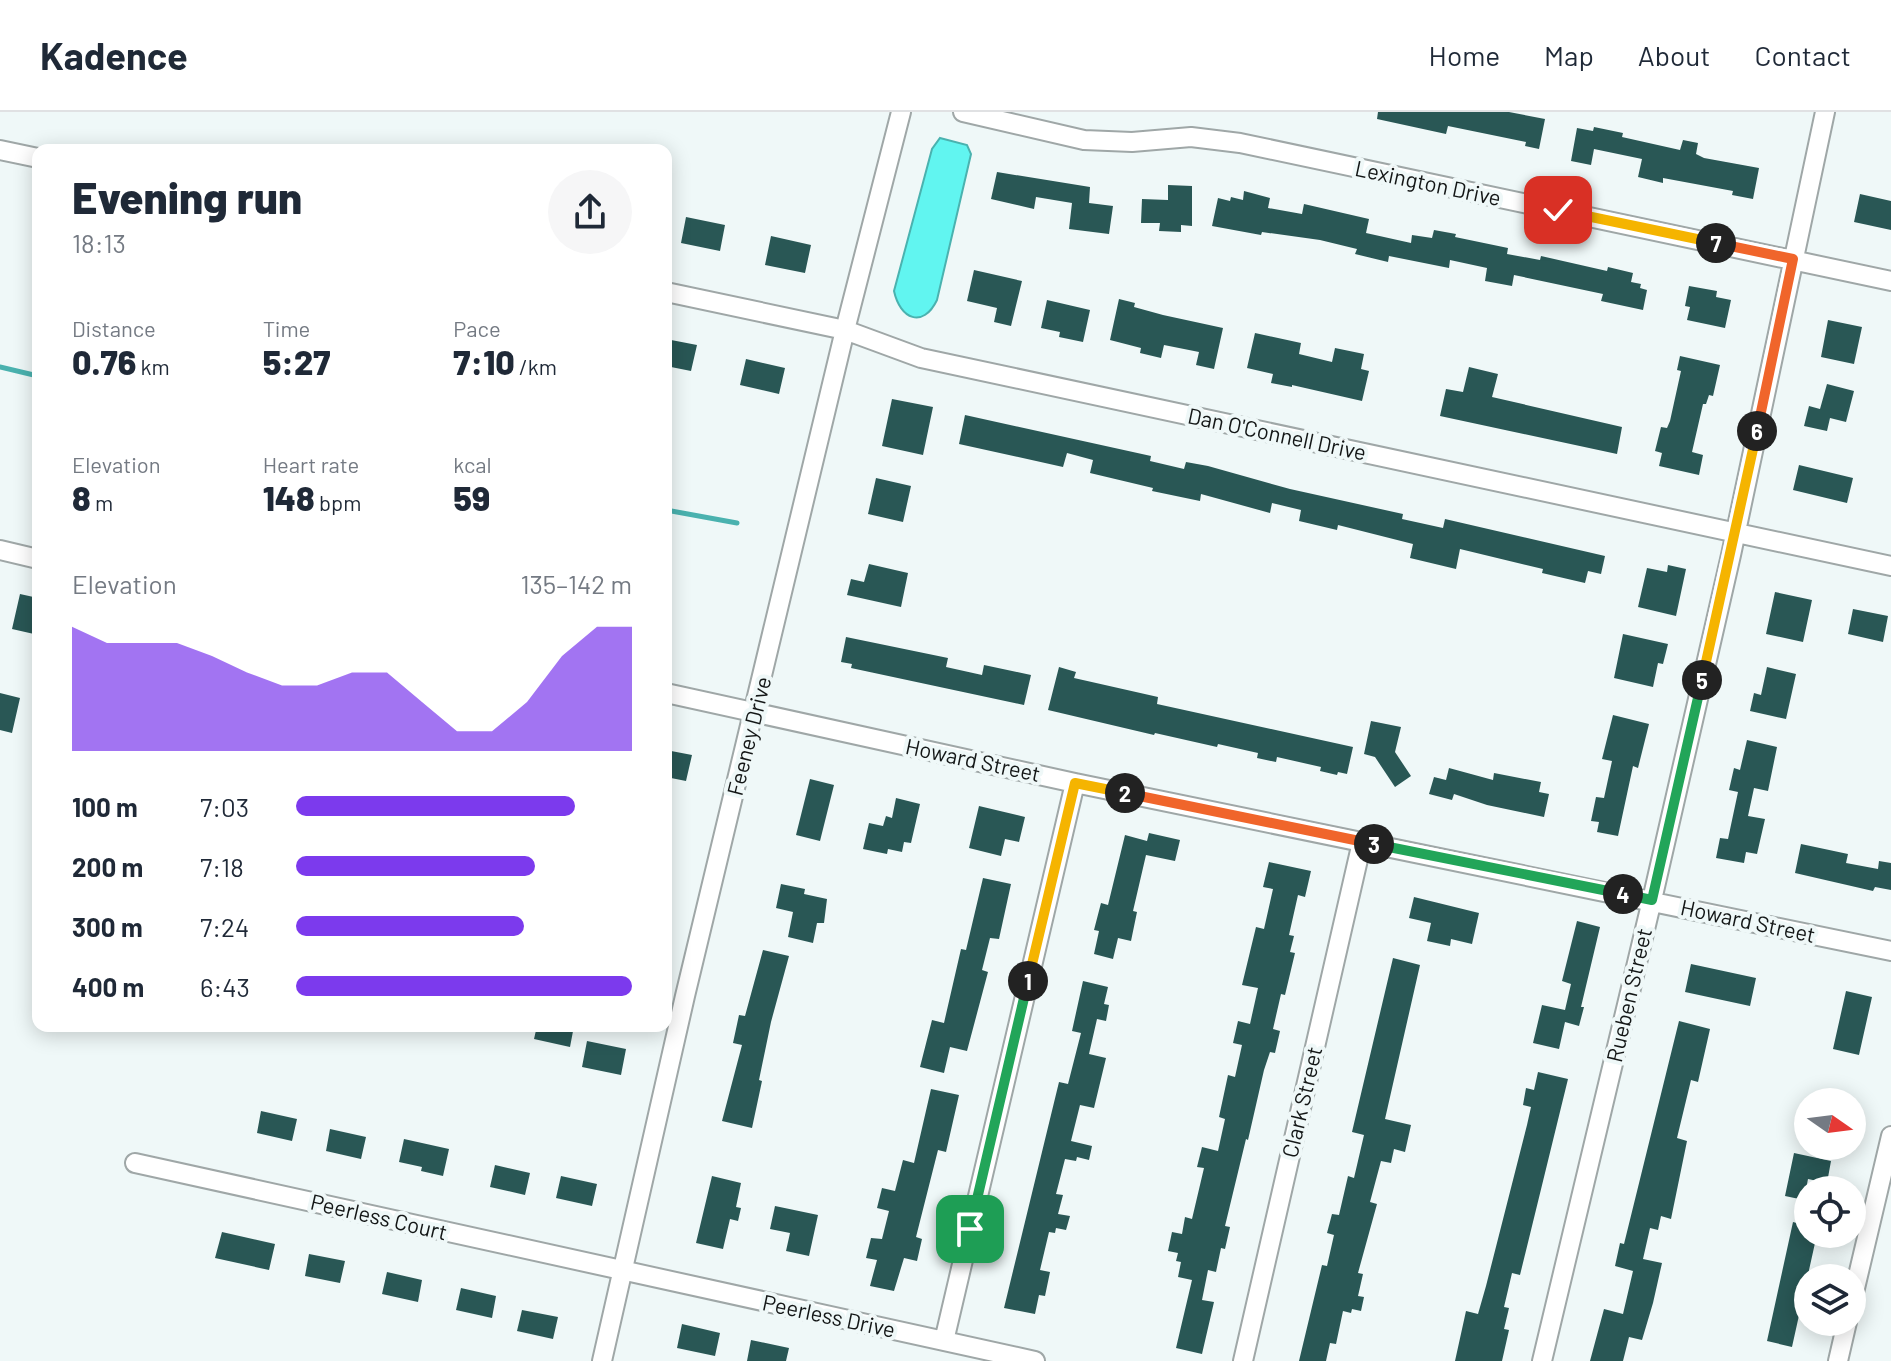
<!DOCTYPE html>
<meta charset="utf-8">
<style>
body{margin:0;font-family:Barlow,sans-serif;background:#f6f6f7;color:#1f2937;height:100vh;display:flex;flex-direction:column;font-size:30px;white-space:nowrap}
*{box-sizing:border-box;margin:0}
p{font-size:26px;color:#747a83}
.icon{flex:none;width:44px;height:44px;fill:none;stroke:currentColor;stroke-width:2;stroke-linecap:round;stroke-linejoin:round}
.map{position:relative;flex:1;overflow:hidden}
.sheet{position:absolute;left:32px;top:32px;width:640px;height:888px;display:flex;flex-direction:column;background:#fff;border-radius:16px;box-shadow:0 4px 20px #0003}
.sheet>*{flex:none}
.needle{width:52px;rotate:104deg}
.fabs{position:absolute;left:1794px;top:976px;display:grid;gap:16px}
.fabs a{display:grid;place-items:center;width:72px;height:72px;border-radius:50%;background:#fff;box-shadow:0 4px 20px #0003;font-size:40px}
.pin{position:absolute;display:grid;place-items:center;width:68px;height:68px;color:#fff;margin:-34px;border-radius:16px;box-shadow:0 4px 12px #0006}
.km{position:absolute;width:40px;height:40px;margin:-20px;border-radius:50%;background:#222;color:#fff;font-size:22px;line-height:40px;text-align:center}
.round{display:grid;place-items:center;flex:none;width:84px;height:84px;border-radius:42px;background:#f6f6f7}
.overview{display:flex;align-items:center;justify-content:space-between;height:136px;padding:0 40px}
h1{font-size:44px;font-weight:800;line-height:60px}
.metrics{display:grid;grid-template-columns:repeat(3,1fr);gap:12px;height:136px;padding:8px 40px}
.metrics div{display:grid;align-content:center}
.metrics b{font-size:34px;font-weight:800}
.metrics small{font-size:22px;font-weight:400}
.metrics p{font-size:22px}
.chart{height:224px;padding:16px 40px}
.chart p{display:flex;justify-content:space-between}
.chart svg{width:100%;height:144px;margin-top:8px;fill:#7c3aed;opacity:.7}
ul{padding:0 40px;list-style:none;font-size:26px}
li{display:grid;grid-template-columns:128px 96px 1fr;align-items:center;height:60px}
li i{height:20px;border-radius:10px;background:#7c3aed}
header{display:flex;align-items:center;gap:48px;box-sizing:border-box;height:112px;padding:0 40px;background:#fff;border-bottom:2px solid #e0e1e3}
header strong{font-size:38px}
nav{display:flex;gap:44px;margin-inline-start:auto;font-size:28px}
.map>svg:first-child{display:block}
.water{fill:#61f5f0;stroke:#4ab2af;stroke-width:2}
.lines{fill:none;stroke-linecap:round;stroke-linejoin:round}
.stream{stroke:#4ab2af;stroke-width:5}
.building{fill:#295755}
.street-casing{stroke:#9fa7a7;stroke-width:22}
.street{stroke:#fff;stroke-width:18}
.split-1-casing{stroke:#fff;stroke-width:16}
.split-2-casing{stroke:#fff;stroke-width:16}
.split-3-casing{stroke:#fff;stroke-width:16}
.split-4-casing{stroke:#fff;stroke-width:16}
.split-5-casing{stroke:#fff;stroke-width:16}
.split-6-casing{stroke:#fff;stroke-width:16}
.split-7-casing{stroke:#fff;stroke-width:16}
.split-8-casing{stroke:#fff;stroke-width:16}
.split-1{stroke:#22a559;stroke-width:10}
.split-2{stroke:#f5b400;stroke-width:10}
.split-3{stroke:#f0652b;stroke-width:10}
.split-4{stroke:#22a559;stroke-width:10}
.split-5{stroke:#22a559;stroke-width:10}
.split-6{stroke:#f5b400;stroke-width:10}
.split-7{stroke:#f0652b;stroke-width:10}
.split-8{stroke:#f5b400;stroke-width:10}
.labels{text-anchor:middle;stroke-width:8;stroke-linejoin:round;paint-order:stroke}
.street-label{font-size:22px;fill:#131616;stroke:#eff8f8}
</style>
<header>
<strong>Kadence</strong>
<nav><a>Home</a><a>Map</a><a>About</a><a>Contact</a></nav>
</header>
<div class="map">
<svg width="1891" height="1249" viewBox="0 0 1891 1249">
<rect width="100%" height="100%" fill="#eff8f8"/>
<!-- water -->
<path class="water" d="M940,26L967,33L971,42L937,188C923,217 900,207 894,179L932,37Z"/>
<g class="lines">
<!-- stream -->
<path class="stream" d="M0,255L38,264
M666,398L737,411"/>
</g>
<!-- building -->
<path class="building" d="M1378,0H1509L1545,7L1539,37L1525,34L1526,30L1448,14L1446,22L1377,7Z
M1594,15L1623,21L1622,25L1680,38L1683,28L1698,31L1696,42L1704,46L1759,56L1753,87L1732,83L1733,79L1663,66V71L1638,65L1642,47L1594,37L1591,53L1571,49L1577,16L1593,19Z
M997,60L1090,75L1089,91L1113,94L1109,122L1069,117L1072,91L1036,85L1034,97L991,87Z
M1168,73L1192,74V114L1181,113V120L1159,119L1160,111H1141L1142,87L1168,88Z
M1244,79L1270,86L1268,96L1302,102L1304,92L1369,107L1366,121L1411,131L1412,123L1432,126L1434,118L1456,122L1455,125L1508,136L1507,142L1540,148L1541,144L1607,159L1608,155L1633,161L1631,170L1641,172L1640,176L1647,178L1643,198L1601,189L1603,182L1514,163L1512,174L1485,169L1487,156L1450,148L1449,156L1389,144L1388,150L1355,142L1357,137L1320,128L1262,120L1261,123L1212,114L1218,86L1230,89L1231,85L1243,88Z
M1860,82L1891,89V118L1854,110Z
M686,105L725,113L720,139L681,131Z
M771,124L811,133L805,161L765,153Z
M974,158L1022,169L1011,214L994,210L997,196L967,189Z
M1689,174L1717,179L1716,185L1731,188L1725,216L1687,208L1690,195L1685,194Z
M1119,187L1135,191L1134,195L1163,203L1223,216L1214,257L1196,253L1199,240L1164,233L1161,246L1140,241L1141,236L1110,228Z
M1047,188L1090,198L1083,230L1059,225L1060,220L1041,216Z
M1828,208L1862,215L1854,252L1821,245Z
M1255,221L1301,231L1299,242L1332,250L1335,236L1364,242L1361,257L1369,259L1362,289L1292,273V275L1271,271L1273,262L1247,256Z
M666,227L697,233L691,259L666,254Z
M1680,244L1720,253L1713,284L1709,283L1706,292H1703L1692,340L1703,343L1699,363L1659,354L1662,341L1655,339L1661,315L1667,316L1670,309L1681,259L1677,258Z
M746,247L785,256L779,282L740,273Z
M1469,255L1498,262L1492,285L1622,315L1617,342L1440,304L1446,277L1463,280Z
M1827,272L1854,279L1846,310L1830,306L1827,319L1804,314L1809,294L1820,297Z
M892,287L933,295L923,343L882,334Z
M965,303L1151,344L1150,349L1184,357L1186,350L1208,354L1290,377L1403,402L1402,407L1443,416L1445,407L1605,444L1601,462L1588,459L1585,471L1542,461L1543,457L1460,437L1456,457L1410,446L1413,432L1338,413L1337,418L1299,409L1301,398L1272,391L1270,401L1201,382L1200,389L1152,379L1153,376L1090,361L1093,348L1067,341L1063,355L959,332Z
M1799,353L1853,366L1847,391L1793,378Z
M876,366L911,374L903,410L868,402Z
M869,452L908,461L901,495L847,483L851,467L864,470Z
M1668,453L1686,457L1676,504L1638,495L1647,456L1667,460Z
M1775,480L1812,488L1803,530L1766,522Z
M20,482L38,486L34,522L12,517Z
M1853,497L1888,504L1883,530L1848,522Z
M1623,522L1668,532L1663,552L1658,551L1653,575L1614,566Z
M846,525L948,546L946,555L982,563L984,553L1031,563L1024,593L851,556L852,552L841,550Z
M1059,555L1076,560L1074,566L1158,585L1157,592L1353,635L1347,662L1338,660L1337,663L1320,659L1321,655L1277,645L1276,650L1257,646L1258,641L1218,632L1217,635L1155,621L1154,623L1048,598Z
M1767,555L1796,562L1786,607L1750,599L1754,581L1761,583Z
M0,581L20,586L12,621L0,618Z
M1613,603L1649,612L1638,656L1633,654L1618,724L1597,720L1599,710L1591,709L1596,685L1604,686L1612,649L1602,647Z
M1371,609L1401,615L1395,640L1411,664L1395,675L1375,645L1364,642Z
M1747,628L1777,635L1768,679L1754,676L1748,704L1765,707L1757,742L1746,740L1744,751L1716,746L1720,726L1728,727L1738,680L1729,678L1734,656L1740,658Z
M666,638L692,643L686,669L666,665Z
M1449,656L1493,668L1494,661L1541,670L1539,680L1549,682L1544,705L1487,693L1454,682L1452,688L1429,682L1434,665L1446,668Z
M810,667L834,673L820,729L796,723Z
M896,686L920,692L911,731L904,730L902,740L888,737L887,742L863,737L869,711L883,714L886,704L892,706Z
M979,694L1025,705L1019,730L1005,727L1001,744L969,736Z
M1149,721L1180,728L1175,749L1146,743L1133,799L1137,800L1131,829L1118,826L1113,847L1094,842L1099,819L1094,818L1101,791L1108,793L1125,723L1147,729Z
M1801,732L1848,742L1846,751L1878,757L1879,749L1891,751V778L1875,775L1873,779L1795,761Z
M1269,750L1311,759L1305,785L1298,783L1289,823L1294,824L1290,840L1295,841L1285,883L1281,882L1273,917L1280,919L1275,941L1270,940L1264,958L1248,1028L1246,1027L1225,1114L1230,1115L1225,1137L1221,1136L1216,1160L1208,1158L1202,1188L1214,1190L1202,1242L1176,1236L1192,1168L1178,1165L1181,1150L1176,1149L1178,1141L1168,1139L1172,1120L1182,1122L1185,1105L1192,1107L1204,1056L1197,1055L1202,1035L1218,1039L1225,1007L1219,1005L1228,963L1235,965L1242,933L1233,931L1238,909L1250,912L1258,876L1242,873L1256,815L1264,817L1273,777L1263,775Z
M983,766L1011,772L999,827L990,826L982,858L988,860L967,939L950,935L944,961L920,955L932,908L944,911L961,837L966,838Z
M781,772L805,777L804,782L827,787L824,811H817L813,831L788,825L793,800L776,796Z
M1414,785L1479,801L1472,832L1451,827L1450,834L1427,829L1431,811L1409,806Z
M1577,809L1600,815L1581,895H1584L1579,914L1565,910L1559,937L1533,931L1542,893L1565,898L1571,872L1562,869Z
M763,838L789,844L771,910L759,968L762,969L752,1016L722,1009L742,933L733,931L739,903L745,904Z
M1393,846L1420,853L1385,1007L1411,1013L1405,1040L1394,1037L1391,1051L1381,1049L1370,1090L1377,1092L1358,1161L1363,1162L1358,1184L1364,1185L1361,1199L1352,1197L1351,1201L1343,1199L1336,1232L1330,1231L1326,1249H1299L1322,1153L1327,1154L1334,1123L1327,1121L1332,1102L1339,1103L1348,1064L1354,1066L1364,1023L1352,1020Z
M1691,852L1756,866L1750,894L1685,880Z
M1083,869L1108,875L1104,892L1109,893L1106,909L1097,907L1089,942L1106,946L1094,996L1080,993L1071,1029L1092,1034L1089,1048L1077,1045L1076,1049L1065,1047L1056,1082L1063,1083L1058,1102L1070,1104L1066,1118L1056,1116L1055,1121L1049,1120L1040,1158L1050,1160L1045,1184L1039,1183L1035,1202L1004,1196L1059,970L1068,972L1081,921L1072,919Z
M1846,879L1872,885L1859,943L1833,937Z
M1679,909L1710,917L1698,970L1691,968L1677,1026L1687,1029L1671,1107L1661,1104L1658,1118L1650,1116L1643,1147L1662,1151L1653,1191L1642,1228L1629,1225L1623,1249H1590L1604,1197L1623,1202L1633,1159L1615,1154L1620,1131L1624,1132Z
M537,914H574L570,935L534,927Z
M587,929L626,937L621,963L582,955Z
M1538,960L1568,967L1520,1163L1512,1161L1504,1195L1509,1196L1504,1217L1509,1218L1502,1249H1455L1466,1199L1478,1202L1486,1174L1527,1013L1531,995L1523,993L1526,976L1534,978Z
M931,977L959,983L946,1040L938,1038L916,1125L922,1127L917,1149L904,1146L894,1179L870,1174L877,1148L866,1146L871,1126L882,1127L889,1099L877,1096L882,1076L895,1079L903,1048L914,1051Z
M261,999L297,1007L292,1029L257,1021Z
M330,1017L366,1025L361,1047L326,1039Z
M404,1027L449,1037L443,1064L421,1059L422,1055L399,1050Z
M1794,1041L1831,1049L1827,1071L1808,1067L1804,1088L1785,1084Z
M495,1053L530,1061L525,1083L490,1075Z
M561,1064L597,1072L592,1094L556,1086Z
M712,1064L741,1071L736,1095L741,1096L738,1109L730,1107L723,1137L696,1131Z
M775,1094L818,1103L809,1144L786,1139L790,1121L770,1117Z
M1793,1110L1808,1114V1122H1817L1792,1235L1767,1229Z
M222,1120L275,1132L269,1158L215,1146Z
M309,1142L345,1149L340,1171L305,1164Z
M387,1160L422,1168L418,1190L382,1182Z
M461,1176L496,1184L492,1206L456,1198Z
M522,1198L558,1205L553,1227L517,1219Z
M682,1212L720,1221L715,1244L677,1236Z
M751,1228L789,1236L786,1249H747Z"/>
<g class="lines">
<defs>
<path id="street" d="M963,0L1084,28L1132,30L1191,25L1240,31L1891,169
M0,38L38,46
M666,180L845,218L921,246L1891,454
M0,438L38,447
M666,581L1075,671L1891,839
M135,1051L1035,1249
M1852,1189L1891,1024
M944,1229L1075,671
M602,1249L685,884L845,218L901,0
M1243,1249L1362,730
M1542,1249L1652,788L1731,443L1825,0
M1838,1249L1847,1210"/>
</defs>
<!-- street casing -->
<use href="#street" class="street-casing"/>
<!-- street -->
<use href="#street" class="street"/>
</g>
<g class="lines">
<defs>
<path id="split-1" d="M970,1117L1028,869"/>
<path id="split-2" d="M1028,869L1075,671L1125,681"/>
<path id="split-3" d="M1125,681L1374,732"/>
<path id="split-4" d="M1374,732L1623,782"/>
<path id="split-5" d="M1623,782L1652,788L1702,568"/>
<path id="split-6" d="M1702,568L1757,319"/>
<path id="split-7" d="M1716,131L1793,147L1757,319"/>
<path id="split-8" d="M1558,98L1716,131"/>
</defs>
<!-- split-1 casing -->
<use href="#split-1" class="split-1-casing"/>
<!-- split-2 casing -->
<use href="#split-2" class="split-2-casing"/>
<!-- split-3 casing -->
<use href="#split-3" class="split-3-casing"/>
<!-- split-4 casing -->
<use href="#split-4" class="split-4-casing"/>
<!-- split-5 casing -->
<use href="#split-5" class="split-5-casing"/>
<!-- split-6 casing -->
<use href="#split-6" class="split-6-casing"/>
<!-- split-7 casing -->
<use href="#split-7" class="split-7-casing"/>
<!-- split-8 casing -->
<use href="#split-8" class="split-8-casing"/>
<!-- split-1 -->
<use href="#split-1" class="split-1"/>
<!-- split-2 -->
<use href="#split-2" class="split-2"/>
<!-- split-3 -->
<use href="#split-3" class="split-3"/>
<!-- split-4 -->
<use href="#split-4" class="split-4"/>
<!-- split-5 -->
<use href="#split-5" class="split-5"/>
<!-- split-6 -->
<use href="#split-6" class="split-6"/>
<!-- split-7 -->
<use href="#split-7" class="split-7"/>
<!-- split-8 -->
<use href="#split-8" class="split-8"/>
</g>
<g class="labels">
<!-- street labels -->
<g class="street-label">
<text transform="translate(1428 71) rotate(12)" y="8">Lexington Drive</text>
<text transform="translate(1277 322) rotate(12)" y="8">Dan O'Connell Drive</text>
<text transform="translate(749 624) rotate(-76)" y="8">Feeney Drive</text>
<text transform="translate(973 648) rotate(12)" y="8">Howard Street</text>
<text transform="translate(1748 809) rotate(12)" y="8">Howard Street</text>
<text transform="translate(1629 883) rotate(-77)" y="8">Rueben Street</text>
<text transform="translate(1302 990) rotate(-77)" y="8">Clark Street</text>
<text transform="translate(379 1105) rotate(13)" y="8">Peerless Court</text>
<text transform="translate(829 1204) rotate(12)" y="8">Peerless Drive</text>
</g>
</g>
</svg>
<div class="fabs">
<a><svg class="needle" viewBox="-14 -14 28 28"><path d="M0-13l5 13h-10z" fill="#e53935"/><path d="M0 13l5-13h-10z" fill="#747a83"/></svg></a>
<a><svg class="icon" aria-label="locate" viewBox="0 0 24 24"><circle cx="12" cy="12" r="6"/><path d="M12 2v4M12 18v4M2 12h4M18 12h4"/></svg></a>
<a><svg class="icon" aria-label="layers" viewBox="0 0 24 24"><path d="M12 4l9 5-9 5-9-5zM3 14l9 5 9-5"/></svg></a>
</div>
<div class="pin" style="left:970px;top:1117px;background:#1e9e55"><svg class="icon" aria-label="arrive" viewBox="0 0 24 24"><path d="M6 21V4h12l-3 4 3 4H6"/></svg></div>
<div class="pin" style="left:1558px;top:98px;background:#d93025"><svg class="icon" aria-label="check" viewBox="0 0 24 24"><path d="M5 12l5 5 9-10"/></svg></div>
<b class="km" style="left:1028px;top:869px">1</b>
<b class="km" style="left:1125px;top:681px">2</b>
<b class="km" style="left:1374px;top:732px">3</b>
<b class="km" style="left:1623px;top:782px">4</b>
<b class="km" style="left:1702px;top:568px">5</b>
<b class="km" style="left:1757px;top:319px">6</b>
<b class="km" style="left:1716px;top:131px">7</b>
<section class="sheet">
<div class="overview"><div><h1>Evening run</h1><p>18:13</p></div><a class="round"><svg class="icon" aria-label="share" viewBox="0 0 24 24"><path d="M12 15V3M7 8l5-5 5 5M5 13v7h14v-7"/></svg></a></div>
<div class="metrics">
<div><p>Distance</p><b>0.76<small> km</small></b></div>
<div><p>Time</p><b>5:27</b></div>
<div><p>Pace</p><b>7:10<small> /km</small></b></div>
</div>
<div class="metrics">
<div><p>Elevation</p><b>8<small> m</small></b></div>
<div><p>Heart rate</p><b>148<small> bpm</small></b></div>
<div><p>kcal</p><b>59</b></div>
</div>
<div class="chart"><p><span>Elevation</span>135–142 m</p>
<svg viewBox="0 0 160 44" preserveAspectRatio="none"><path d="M0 44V6L10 11L20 11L30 11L40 15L50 20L60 24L70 24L80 20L90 20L100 29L110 38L120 38L130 29L140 15L150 6L160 6V44z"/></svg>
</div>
<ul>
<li><b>100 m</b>7:03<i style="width:83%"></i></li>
<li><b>200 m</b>7:18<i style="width:71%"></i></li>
<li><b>300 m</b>7:24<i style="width:68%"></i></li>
<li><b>400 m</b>6:43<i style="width:100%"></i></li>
</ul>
</section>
</div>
